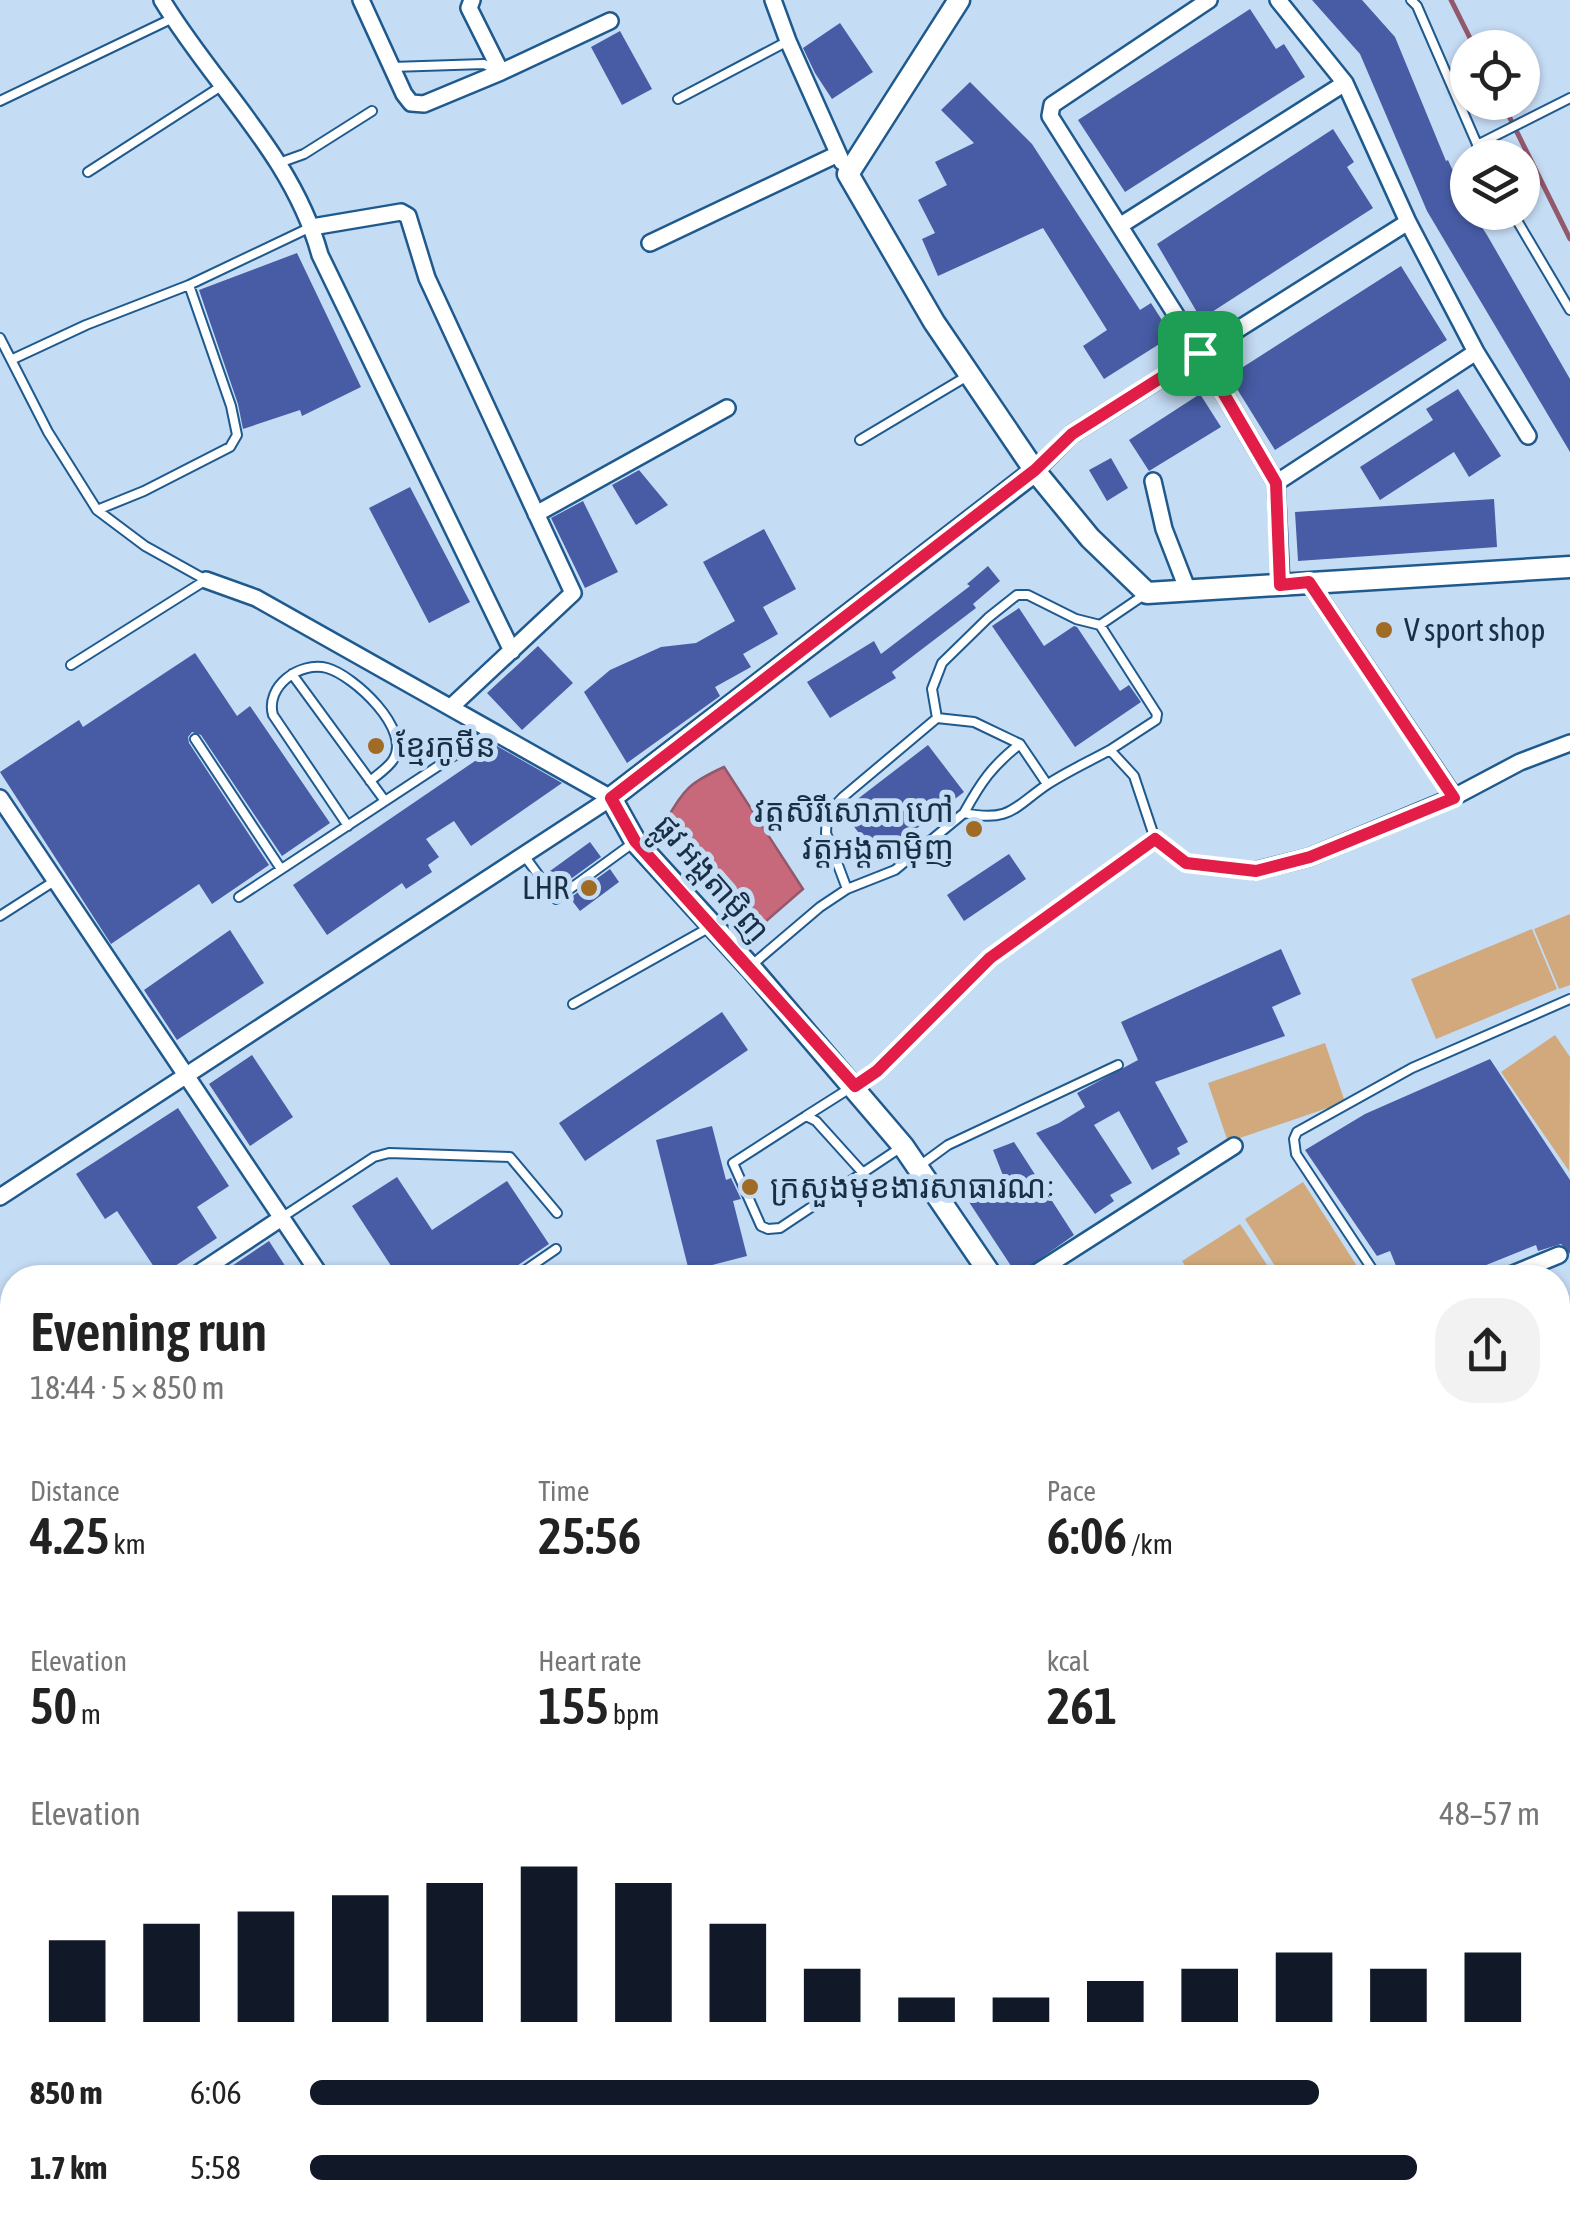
<!DOCTYPE html>
<meta charset="utf-8">
<style>
body{margin:0;font-family:"Asap Condensed","Noto Sans Khmer",sans-serif;background:#f2f2f2;color:#222;height:100vh;display:flex;flex-direction:column;font-size:38px;white-space:nowrap}
*{box-sizing:border-box;margin:0}
p{font-size:32px;color:#767676}
.icon{flex:none;width:55px;height:55px;fill:none;stroke:currentColor;stroke-width:2;stroke-linecap:round;stroke-linejoin:round}
.map{position:relative;flex:1;overflow:hidden}
.sheet{position:absolute;left:0px;top:1265px;width:1570px;height:960px;display:flex;flex-direction:column;background:#fff;border-radius:40px 40px 0 0;box-shadow:0 2px 8px #0004}
.sheet>*{flex:none}
.fabs{position:absolute;left:1450px;top:30px;display:grid;gap:20px}
.fabs a{display:grid;place-items:center;width:90px;height:90px;border-radius:50%;background:#fff;box-shadow:0 2px 8px #0004;font-size:50px}
.pin{position:absolute;display:grid;place-items:center;width:85px;height:85px;color:#fff;margin:-42px;border-radius:20px;box-shadow:0 5px 15px #0006}
.round{display:grid;place-items:center;flex:none;width:105px;height:105px;border-radius:40px;background:#f2f2f2}
.summary{display:flex;align-items:center;justify-content:space-between;height:170px;padding:0 30px}
h1{font-size:55px;font-weight:600;line-height:75px}
.figures{display:grid;grid-template-columns:repeat(3,1fr);gap:15px;height:170px;padding:10px 30px}
.figures div{display:grid;align-content:center}
.figures b{font-size:50px;font-weight:600}
.figures small{font-size:28px;font-weight:400}
.figures p{font-size:28px}
.chart{height:280px;padding:20px 30px}
.chart p{display:flex;justify-content:space-between}
.chart svg{width:100%;height:180px;margin-top:10px;stroke:#111827;stroke-width:6}
ul{padding:0 30px;list-style:none;font-size:32px}
li{display:grid;grid-template-columns:160px 120px 1fr;align-items:center;height:75px}
li i{height:25px;border-radius:12px;background:#111827}
.map>svg:first-child{display:block}
.green{fill:#d1a97c}
.water{fill:#c7697a;stroke:#92586b;stroke-width:2.5}
.lines{fill:none;stroke-linecap:round;stroke-linejoin:round}
.stream{stroke:#92586b;stroke-width:5}
.building{fill:#475ca5}
.service-casing{stroke:#1f5a8e;stroke-width:12}
.minor-casing{stroke:#1f5a8e;stroke-width:20}
.tertiary-casing{stroke:#1f5a8e;stroke-width:25}
.secondary-casing{stroke:#1f5a8e;stroke-width:28}
.service{stroke:#fff;stroke-width:8}
.minor{stroke:#fff;stroke-width:15}
.tertiary{stroke:#fff;stroke-width:20}
.secondary{stroke:#fff;stroke-width:22}
.route-casing{stroke:#fff;stroke-width:20}
.route{stroke:#e11d48;stroke-width:12}
.poi-dot{fill:#a06b24;stroke:#c5dcf5;stroke-width:4}
.labels{text-anchor:middle;stroke-width:10;stroke-linejoin:round;paint-order:stroke}
.poi-label{font-size:32px;fill:#172f47;stroke:#c5dcf5;text-anchor:start}
.street-label{font-size:32px;fill:#172f47;stroke:#c5dcf5}
</style>
<div class="map">
<svg width="1570" height="2225" viewBox="0 0 1570 2225">
<rect width="100%" height="100%" fill="#c5dcf5"/>
<!-- green -->
<path class="green" d="M1570,914V985L1559,989L1534,929Z
M1532,929L1557,989L1436,1039L1411,979Z
M1555,1035L1570,1057L1569,1171L1501,1072Z
M1325,1043L1345,1102L1228,1142L1208,1083Z
M1303,1182L1364,1277H1282L1245,1219Z
M1240,1224L1275,1277H1193L1182,1261Z"/>
<!-- water -->
<path class="water" d="M724,767L803,889L758,928L666,821C683,789 691,782 724,767Z"/>
<g class="lines">
<!-- stream -->
<path class="stream" d="M1451,0L1475,48
M1502,102L1570,239"/>
</g>
<!-- building -->
<path class="building" d="M1312,0H1362L1395,37L1446,161L1448,160L1468,204V212H1472L1487,235L1570,379V452L1427,211L1360,54Z
M1250,9L1276,49L1284,44L1305,77L1125,192L1078,120Z
M840,23L873,72L832,99L815,73L803,48Z
M620,31L652,89L622,105L591,47Z
M970,82L1032,144L1140,310L1151,303L1172,336L1104,379L1083,346L1107,330L1043,228L938,276L922,239L935,233L918,200L947,185L935,162L974,143L941,110Z
M1333,129L1354,162L1347,167L1373,208L1201,319L1157,244Z
M297,253L361,387L302,416L300,410L243,429L238,404L199,290Z
M1401,266L1447,340L1275,450L1229,376Z
M1458,389L1501,456L1469,477L1454,452L1380,500L1360,467L1433,420L1426,409Z
M1200,394L1221,427L1149,471L1129,440Z
M1111,458L1128,488L1107,501L1089,470Z
M639,470L668,505L636,525L612,485Z
M410,487L470,602L429,623L369,508Z
M1494,499L1497,547L1298,561L1295,512Z
M583,501L618,572L585,588L551,518Z
M764,529L796,589L763,607L778,634L743,654L751,667L715,687L720,696L627,763L584,692L610,670L661,647L696,643L735,621L703,562Z
M988,566L1000,581L973,604L976,608L892,672L896,678L830,718L807,682L874,641L881,654L970,586L967,584Z
M1019,608L1044,646L1074,626L1077,627L1120,691L1129,685L1141,702L1075,747L992,626Z
M538,646L573,683L522,730L487,693Z
M195,653L237,716L250,706L330,823L282,856L201,735L192,732L188,737L189,743L269,865L212,904L199,884L111,944L0,772L79,720L83,727Z
M928,745L964,792L878,858L842,811Z
M497,746L562,783L471,846L454,821L426,839L439,857L428,865L432,872L406,889L402,883L327,935L293,885Z
M590,842L601,857L561,886L550,871Z
M1009,854L1026,879L964,921L947,895Z
M610,869L619,882L580,911L570,898Z
M230,930L264,983L177,1040L144,990Z
M1281,949L1301,994L1272,1007L1285,1036L1155,1082L1188,1142L1177,1148L1180,1154L1152,1170L1119,1111L1094,1125L1132,1183L1110,1195L1114,1201L1095,1214L1036,1133L1059,1123L1085,1107L1077,1093L1138,1060L1121,1022Z
M722,1012L748,1050L585,1161L559,1123Z
M252,1055L293,1117L250,1146L209,1084Z
M1490,1059L1570,1180V1254L1561,1244L1538,1251L1536,1245L1454,1278H1401L1390,1251L1377,1256L1305,1150L1365,1114Z
M178,1108L229,1186L197,1207L217,1238L160,1276L117,1211L105,1219L76,1174Z
M712,1126L726,1180L731,1178L741,1199L733,1201L747,1256L689,1271L656,1140Z
M1014,1142L1074,1235L1017,1275L967,1199L1004,1178L993,1150Z
M397,1177L432,1230L507,1181L549,1244L499,1278L493,1269L480,1278H399L352,1206Z
M269,1241L293,1278H214Z"/>
<g class="lines">
<defs>
<path id="service" d="M1411,0L1417,6L1483,158
M392,67L484,64L496,70
M678,99L788,41
M0,101L173,18
M1477,145L1570,98
M279,163L304,154L372,111
M88,172L223,85
M1512,212L1570,310
M0,338L48,432L97,510L145,546L206,580L71,665
M13,359L86,325L189,285L311,227
M860,440L969,375
M97,510L144,491L230,447L237,435L231,406L189,285
M1100,625L1157,714L1156,720L1110,750
M292,674L385,801
M937,718L932,689L942,663L988,618L1017,595H1028L1076,619L1100,625L1147,593
M195,739L281,869
M964,813C981,782 992,766 1020,744
M348,826L273,715C265,687 299,661 327,668C353,675 413,730 393,760C388,768 377,775 370,781
M1155,839L1187,863L1255,871
M523,854L556,899L633,843
M847,889L826,833L827,814L843,797L937,718L974,722L1020,744L1047,784
M239,897L490,732
M0,916L56,880
M753,964L820,907L847,889L895,870L964,813C1011,823 1015,806 1048,784C1068,771 1090,761 1110,750L1134,776L1155,839L990,958L877,1071L806,1116
M573,1004L712,926
M918,1167L948,1145L1118,1065
M863,1173L816,1121L806,1116L733,1163L761,1226L768,1229L780,1228L900,1148
M281,1218L374,1157L389,1153L510,1157L557,1213
M514,1278L556,1249
M1378,1278L1296,1154L1294,1139L1297,1132L1412,1068L1570,999
M438,2212L447,2225
M656,2212L664,2225
M1060,2225L1079,2212"/>
<path id="minor" d="M162,0C214,86 293,156 320,255L512,651
M361,0L404,94L411,103L424,104L501,72
M472,0L469,8L501,72L610,21
M773,0L788,41L842,162
M1209,0L1052,105L1050,116L1200,353L1276,483L1281,585
M1278,0L1345,83L1408,222L1476,352L1528,436
M1121,225L1345,83
M312,227L401,212L408,216L427,278L573,593L452,706
M650,243L838,154
M1035,471L1072,434L1408,222
M1153,481L1164,529L1188,591
M1276,483L1476,352
M536,514L727,408
M1309,582L1454,797
M0,798L322,1278
M1255,871L1310,857L1454,797L1520,762L1570,743
M0,1197L611,798L256,598L206,580
M191,1278L280,1219
M1028,1278L1234,1146
M1503,1278L1559,1255
M1558,1333L1570,1326
M0,1404L12,1395
M0,1632L12,1624
M0,1843L12,1861
M0,1975L12,1966
M1558,2040L1570,2031
M1558,2174L1570,2165
M0,2195L12,2187
M252,2212L260,2225
M962,2212L970,2225
M1180,2213L1181,2212"/>
<path id="tertiary" d="M959,0L848,174L934,322L1035,471L1090,538L1147,593L1570,567
M993,1278L903,1146L750,967L635,841L611,798L1035,471
M1558,2101L1570,2119"/>
<path id="secondary" d="M1558,1628L1570,1620
M1558,1673L1570,1664
M677,2225L695,2212
M740,2225L758,2212"/>
</defs>
<!-- service casing -->
<use href="#service" class="service-casing"/>
<!-- minor casing -->
<use href="#minor" class="minor-casing"/>
<!-- tertiary casing -->
<use href="#tertiary" class="tertiary-casing"/>
<!-- secondary casing -->
<use href="#secondary" class="secondary-casing"/>
<!-- service -->
<use href="#service" class="service"/>
<!-- minor -->
<use href="#minor" class="minor"/>
<!-- tertiary -->
<use href="#tertiary" class="tertiary"/>
<!-- secondary -->
<use href="#secondary" class="secondary"/>
</g>
<g class="lines">
<defs>
<path id="route" d="M1200,353L1276,483L1280,585L1309,582L1454,798L1310,857L1256,871L1186,863L1155,839L990,958L877,1071L855,1086L635,841L611,798L1035,470L1072,434Z"/>
</defs>
<!-- route casing -->
<use href="#route" class="route-casing"/>
<!-- route -->
<use href="#route" class="route"/>
</g>
<!-- markers -->
<g class="poi-dot">
<circle cx="1384" cy="630" r="10"/>
<circle cx="376" cy="746" r="10"/>
<circle cx="974" cy="829" r="10"/>
<circle cx="589" cy="888" r="10"/>
<circle cx="750" cy="1187" r="10"/>
</g>
<g class="labels">
<!-- poi labels -->
<g class="poi-label">
<text x="1404" y="641">V sport shop</text>
<text x="396" y="757">ខ្មែរកូមីន</text>
<text x="954" y="822" text-anchor="end">វត្តសិរីសោភា ហៅ<tspan x="954" dy="37">វត្តអង្តតាម៉ិញ</tspan></text>
<text x="569" y="899" text-anchor="end">LHR</text>
<text x="770" y="1198">ក្រសួងមុខងារសាធារណៈ</text>
</g>
<!-- street labels -->
<g class="street-label">
<text transform="translate(712 878) rotate(49)" y="11">ផ្លូវ អង្តតាម៉ិញ</text>
</g>
</g>
</svg>
<div class="fabs">
<a><svg class="icon" aria-label="locate" viewBox="0 0 24 24"><circle cx="12" cy="12" r="6"/><path d="M12 2v4M12 18v4M2 12h4M18 12h4"/></svg></a>
<a><svg class="icon" aria-label="layers" viewBox="0 0 24 24"><path d="M12 4l9 5-9 5-9-5zM3 14l9 5 9-5"/></svg></a>
</div>
<div class="pin" style="left:1200px;top:353px;background:#1e9e55"><svg class="icon" aria-label="arrive" viewBox="0 0 24 24"><path d="M6 21V4h12l-3 4 3 4H6"/></svg></div>
<section class="sheet">
<div class="summary"><div><h1>Evening run</h1><p>18:44 · 5 × 850 m</p></div><a class="round"><svg class="icon" aria-label="share" viewBox="0 0 24 24"><path d="M12 15V3M7 8l5-5 5 5M5 13v7h14v-7"/></svg></a></div>
<div class="figures">
<div><p>Distance</p><b>4.25<small> km</small></b></div>
<div><p>Time</p><b>25:56</b></div>
<div><p>Pace</p><b>6:06<small> /km</small></b></div>
</div>
<div class="figures">
<div><p>Elevation</p><b>50<small> m</small></b></div>
<div><p>Heart rate</p><b>155<small> bpm</small></b></div>
<div><p>kcal</p><b>261</b></div>
</div>
<div class="chart"><p><span>Elevation</span>48–57 m</p>
<svg viewBox="0 0 160 44" preserveAspectRatio="none"><path d="M5 44V24M15 44V20M25 44V17M35 44V13M45 44V10M55 44V6M65 44V10M75 44V20M85 44V31M95 44V38M105 44V38M115 44V34M125 44V31M135 44V27M145 44V31M155 44V27"/></svg>
</div>
<ul>
<li><b>850 m</b>6:06<i style="width:82%"></i></li>
<li><b>1.7 km</b>5:58<i style="width:90%"></i></li>
</ul>
</section>
</div>
